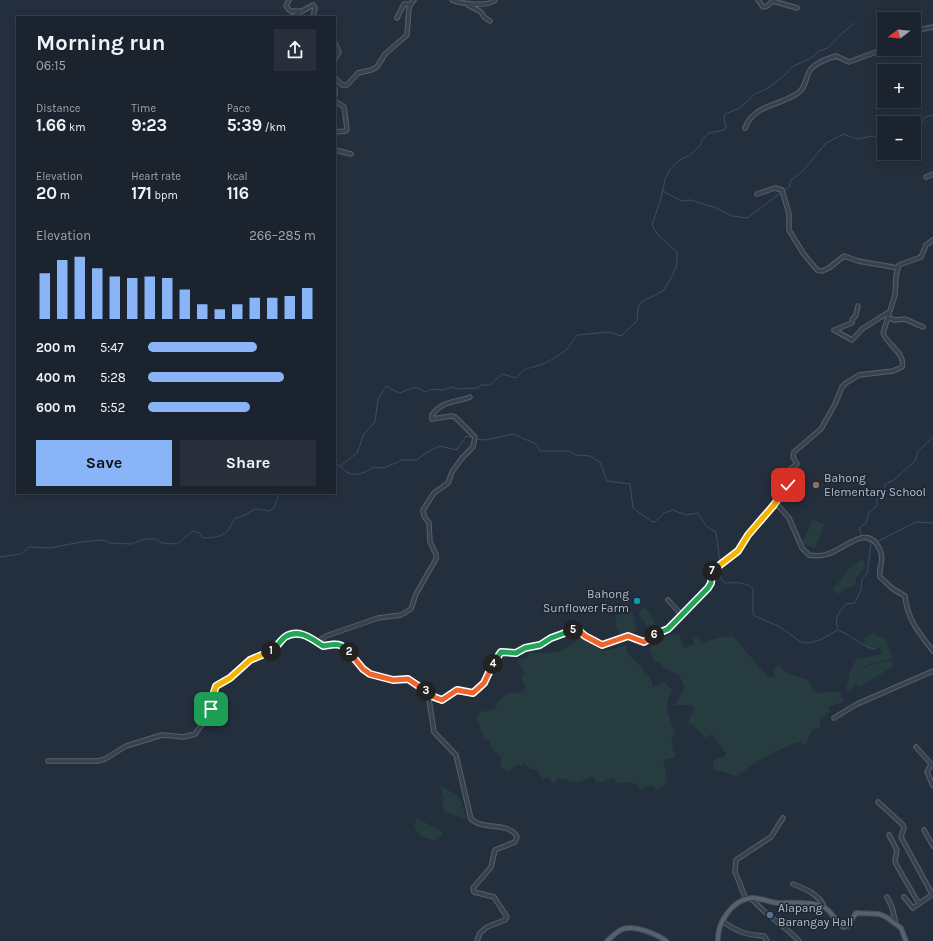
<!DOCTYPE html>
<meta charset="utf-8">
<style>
body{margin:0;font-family:Karla,sans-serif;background:#282f3a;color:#f1f3f6;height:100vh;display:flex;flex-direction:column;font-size:15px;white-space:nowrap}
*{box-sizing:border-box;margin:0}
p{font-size:13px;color:#a0a4aa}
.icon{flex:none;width:22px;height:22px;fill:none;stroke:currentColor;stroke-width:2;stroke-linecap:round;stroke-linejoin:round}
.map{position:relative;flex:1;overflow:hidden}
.details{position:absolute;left:16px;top:16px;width:320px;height:478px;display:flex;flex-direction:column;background:#1b232e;border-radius:0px;box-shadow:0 2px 10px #0003,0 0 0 1px #39404a}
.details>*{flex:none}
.needle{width:26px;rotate:254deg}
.controls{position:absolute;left:877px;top:12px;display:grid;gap:8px}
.controls a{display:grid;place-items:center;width:44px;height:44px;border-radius:0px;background:#1b232e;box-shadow:0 2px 10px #0003,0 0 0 1px #39404a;font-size:20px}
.pin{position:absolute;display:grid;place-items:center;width:34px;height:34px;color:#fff;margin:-17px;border-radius:8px;box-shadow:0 2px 6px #0006}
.km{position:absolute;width:20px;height:20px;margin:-10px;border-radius:50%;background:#222;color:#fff;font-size:11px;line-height:20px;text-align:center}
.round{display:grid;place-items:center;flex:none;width:42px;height:42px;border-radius:0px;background:#282f3a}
.overview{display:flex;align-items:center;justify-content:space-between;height:68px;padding:0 20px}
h1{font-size:22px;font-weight:700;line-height:30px}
.metrics{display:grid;grid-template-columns:repeat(3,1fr);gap:6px;height:68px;padding:4px 20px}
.metrics div{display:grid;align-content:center}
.metrics b{font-size:17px;font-weight:700}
.metrics small{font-size:11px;font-weight:400}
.metrics p{font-size:11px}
.chart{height:112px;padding:8px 20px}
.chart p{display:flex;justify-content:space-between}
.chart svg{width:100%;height:72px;margin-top:4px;stroke:#8ab4f8;stroke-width:6}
.action{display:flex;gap:8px;margin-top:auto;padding:8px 20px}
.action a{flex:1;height:46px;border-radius:0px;background:#8ab4f8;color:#111;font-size:16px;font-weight:700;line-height:46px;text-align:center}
.action a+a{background:#282f3a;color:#f1f3f6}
ul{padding:0 20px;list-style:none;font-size:13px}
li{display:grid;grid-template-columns:64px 48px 1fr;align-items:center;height:30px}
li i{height:10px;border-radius:5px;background:#8ab4f8}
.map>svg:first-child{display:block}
.green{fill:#263c3f}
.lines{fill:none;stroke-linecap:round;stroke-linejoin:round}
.stream{stroke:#394c67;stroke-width:1}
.minor-casing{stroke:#565f6c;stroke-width:5.5}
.major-casing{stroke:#414a57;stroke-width:6}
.minor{stroke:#38414e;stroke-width:3.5}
.major{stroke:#56606e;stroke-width:4}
.split-1-casing{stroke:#fff;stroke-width:8}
.split-2-casing{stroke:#fff;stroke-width:8}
.split-3-casing{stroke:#fff;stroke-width:8}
.split-4-casing{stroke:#fff;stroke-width:8}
.split-5-casing{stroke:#fff;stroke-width:8}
.split-6-casing{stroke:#fff;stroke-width:8}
.split-7-casing{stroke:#fff;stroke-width:8}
.split-8-casing{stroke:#fff;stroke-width:8}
.split-9-casing{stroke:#fff;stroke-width:8}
.split-1{stroke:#f5b400;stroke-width:5}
.split-2{stroke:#22a559;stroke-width:5}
.split-3{stroke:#f0652b;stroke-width:5}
.split-4{stroke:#f0652b;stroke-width:5}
.split-5{stroke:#22a559;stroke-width:5}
.split-6{stroke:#f0652b;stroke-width:5}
.split-7{stroke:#22a559;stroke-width:5}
.split-8{stroke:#f5b400;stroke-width:5}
.split-9{stroke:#f5b400;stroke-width:5}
.education-dot{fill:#8d6e63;stroke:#1d2633;stroke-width:1.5}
.culture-dot{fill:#0f9aa8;stroke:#1d2633;stroke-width:1.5}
.service-dot{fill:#5c6f8a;stroke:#1d2633;stroke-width:1.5}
.labels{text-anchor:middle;stroke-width:3;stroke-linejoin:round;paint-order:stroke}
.poi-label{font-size:12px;fill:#b4bcc9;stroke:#1d2633;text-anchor:start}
</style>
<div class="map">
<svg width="933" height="941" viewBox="0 0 933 941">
<rect width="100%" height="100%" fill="#242f3e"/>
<!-- green -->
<path class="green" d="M813,519L824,525L815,548L802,544Z
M862,559L866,566L856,578L855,585L843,589L839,594L832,590L847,573L845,572Z
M645,607L658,628L651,632L638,613Z
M632,612L637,631L620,635L615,623L617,615Z
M874,632L875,635L886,639L893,658L861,667L856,683L849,691L846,689L850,672L856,660L882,654L880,647L869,649L865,645L864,638Z
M675,634L679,635L684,648L694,644L693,639L697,637L703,643L721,637L733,636L769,678L775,675L773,671L778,664L786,673L809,680L813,691L818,693L839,691L844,702L828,707L831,710L821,720L820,728L812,730L806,745L798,742C774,751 758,760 737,776L713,769L714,760L725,756L726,753L712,734L705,738L693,725L688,723L690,717L695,710L691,705H674L685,688L679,675L664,668L660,662L654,663C651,658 652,653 649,648L666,636Z
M580,638L603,651L627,645V653L643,668L644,673L650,677L653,687L664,682L672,690C661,712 671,714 675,735L671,739L675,757L663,760L668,781L657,790L652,785L640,790L638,785L629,782L617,784L613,778L597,783L592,776L579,783L558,778L554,784L547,777L543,779L537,769L532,770L524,763L521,767L518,764L508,772L500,766L501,757L491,747L489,740H484L477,718L480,712L494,710L497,705L495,704L507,694L521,692L526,688L521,677L525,674L517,660L528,657L529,653C554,653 560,655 580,638Z
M890,660L894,666L859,687L856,683L861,668Z
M439,784L458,796L461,801L448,794L461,802L463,807L457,805L463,808L466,819L445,812L441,798L445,800Z
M417,818L442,832V835L436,841L420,836L414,826Z"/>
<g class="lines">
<!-- stream -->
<path class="stream" d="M914,135L925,117L933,115
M663,191L681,201L691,200L716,208L732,216L747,218L782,192
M784,191L789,187L791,180L802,172L826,143L843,134L857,139L872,136L884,141
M476,439L486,440L513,434L536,444L540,451H569L576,455L590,456L600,462L607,481L630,484L633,508L651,521L655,522L664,513L673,510L686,515L698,513L706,526L716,532L720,562
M335,464L340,466L357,453L364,434L375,422L378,399L386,386L399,393L416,387L425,392L432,389L443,390L452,387L457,389L477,388L482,385H490L502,374L517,378C525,366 525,370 537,366C545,364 555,358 562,353C570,349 571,340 578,335L609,332L621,336L637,321L638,308L641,302L663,291L671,278L677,265V252L658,235L652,225L661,198L665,179L670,169L681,159L689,156L700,146L703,138L709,133L724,130L726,128L724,118L725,114L740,108L755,94L768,88L785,75L792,67L811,58L819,51L828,48L838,37L854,23
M341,466C349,479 363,475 373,467L384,468L402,460H417L427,452L440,446L457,450L466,436L473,438
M862,536L859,528L866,523L869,512L877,506V499L883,495L885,484L894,480L915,461L918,451L933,437
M865,539L871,543
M877,542L916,522L933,523
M0,557L21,554L29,547L50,548L81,542L104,540L110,543L131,544L145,539H156L161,543L177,544L193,531L199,533L203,538C223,537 226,536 235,518L243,516L255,509L270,511L275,506L279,493
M721,565L719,575L724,583C733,583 746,581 753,589V615L780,627L801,642L808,643L820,640L838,630C849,634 866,649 875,649
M836,630L838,628C833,620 840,610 846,604L855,603L861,590L862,579L867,574L871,544"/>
<defs>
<path id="minor" d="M289,0L286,6L290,11H300
M452,0C461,4 489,7 495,0
M758,0L763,7L767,6L773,1L797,8
M468,5L481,12L484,17L490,21
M292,17L313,5L315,8L313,17
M397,18L404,4H410
M914,31L933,27
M335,43L339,52L335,59
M335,78L342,85H347L358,73L371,70L377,67L385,54L407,35L409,7L414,0
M335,88V95
M335,101L344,107L347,129L346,131L335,132
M745,128C754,104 780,106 798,93C807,87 805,76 811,69C816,63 829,58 836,56L849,62L884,49
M335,150L351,154
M926,177L933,174
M757,194L775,188L782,190L789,214V230L803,253L817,270L822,271L829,268L844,256L858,261L898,268
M858,306L856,315L852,320V323L834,330L852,340L862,329L889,312
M888,318L895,320L905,319L923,327
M776,503L778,498L787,489L789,470L797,464L793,457L794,452L821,429L835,404L842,387L846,383L859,375L893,371L902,367C906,353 887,345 883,333L895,295L896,276L899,265L921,257L926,245L933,240
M776,503L789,518L802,548L809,555C815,556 822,556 828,554C845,549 870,520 881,553C884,562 878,569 880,577L893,589L905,596C907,619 919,633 933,651
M668,600L681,614
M317,642L326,636L378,618L401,615L411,609L416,594L436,559V554L430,542L429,523L424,516L423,510L434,493L448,483L452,472L462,458L473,447L475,437L455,417L451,416L432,419V415C443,400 455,403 470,397
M428,693L434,732L456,755L471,819C484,831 509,821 517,837L515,842L495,850L491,867L473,888L474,892L494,897L507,917L505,920L487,927L480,933L477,941
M834,718L857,704L933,671
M916,747L933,766
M48,761H98L105,759L126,746L162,735L184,737L195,734L209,715L211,698L216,686L230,678L250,660L273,649L288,635H305L323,646L333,643L340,644L363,669L370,674L393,680L408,679C418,683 435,704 446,698C450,696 451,692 456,690C461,690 466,694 471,693C488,692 490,661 501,653H516L525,648L540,645L551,638L574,629L578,630L585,636L602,645L628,636L646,642L656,633L668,629L708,589L711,583L713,570L738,551L761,518L776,503
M931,764L927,772L933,786
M878,802L903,825L904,828L901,837L932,894
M924,830L933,846
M889,835L897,850L895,860L896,864L919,904
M793,884C806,889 818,894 824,906
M887,897L892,907L896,924
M904,897L913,908L933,894
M751,898C765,915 784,925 799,941
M746,899L735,872L736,860L771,837L783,818
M722,921C738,932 746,935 764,936L767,941"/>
<path id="major" d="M607,941C612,937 617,931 623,929C635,925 657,934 666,941
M718,941C717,923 732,900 751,898C760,897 770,903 779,903C792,903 809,901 822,906C832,910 835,922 843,927L848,926L856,913L879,914L886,917L901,928L906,941"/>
</defs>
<!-- minor casing -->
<use href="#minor" class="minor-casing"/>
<!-- major casing -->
<use href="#major" class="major-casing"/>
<!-- minor -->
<use href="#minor" class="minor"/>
<!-- major -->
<use href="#major" class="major"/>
</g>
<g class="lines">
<defs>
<path id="split-1" d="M211,709L212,698L216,686L230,678L250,660L271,651"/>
<path id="split-2" d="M271,651C277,647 280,641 285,637C299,628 312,639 323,646C335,644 340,642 349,652"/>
<path id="split-3" d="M349,652L363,669L370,674L393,680L408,679L426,691"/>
<path id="split-4" d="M426,691L434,697L442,700L457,690L473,693L484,683L493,664"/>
<path id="split-5" d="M493,664L501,652L516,653L525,648L540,645L551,638L573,630"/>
<path id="split-6" d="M573,630H578L585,636L602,645L628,636L644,642L654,635"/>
<path id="split-7" d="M654,635L668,629L708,588L711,583L712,571"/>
<path id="split-8" d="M712,571L738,551L748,535L773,506"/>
<path id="split-9" d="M773,506L788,485"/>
</defs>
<!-- split-1 casing -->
<use href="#split-1" class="split-1-casing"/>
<!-- split-2 casing -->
<use href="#split-2" class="split-2-casing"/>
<!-- split-3 casing -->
<use href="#split-3" class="split-3-casing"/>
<!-- split-4 casing -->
<use href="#split-4" class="split-4-casing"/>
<!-- split-5 casing -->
<use href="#split-5" class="split-5-casing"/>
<!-- split-6 casing -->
<use href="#split-6" class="split-6-casing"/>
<!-- split-7 casing -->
<use href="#split-7" class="split-7-casing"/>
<!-- split-8 casing -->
<use href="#split-8" class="split-8-casing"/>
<!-- split-9 casing -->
<use href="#split-9" class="split-9-casing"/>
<!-- split-1 -->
<use href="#split-1" class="split-1"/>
<!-- split-2 -->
<use href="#split-2" class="split-2"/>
<!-- split-3 -->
<use href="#split-3" class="split-3"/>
<!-- split-4 -->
<use href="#split-4" class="split-4"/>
<!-- split-5 -->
<use href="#split-5" class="split-5"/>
<!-- split-6 -->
<use href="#split-6" class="split-6"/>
<!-- split-7 -->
<use href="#split-7" class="split-7"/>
<!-- split-8 -->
<use href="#split-8" class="split-8"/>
<!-- split-9 -->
<use href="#split-9" class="split-9"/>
</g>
<!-- markers -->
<circle class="education-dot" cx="816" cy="485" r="4"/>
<circle class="culture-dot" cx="637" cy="601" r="4"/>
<circle class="service-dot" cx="770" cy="915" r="4"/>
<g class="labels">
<!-- poi labels -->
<g class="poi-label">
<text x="824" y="482">Bahong<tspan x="824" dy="14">Elementary School</tspan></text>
<text x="629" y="598" text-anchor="end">Bahong<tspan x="629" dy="14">Sunflower Farm</tspan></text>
<text x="778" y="912">Alapang<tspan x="778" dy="14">Barangay Hall</tspan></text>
</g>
</g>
</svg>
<div class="controls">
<a><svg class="needle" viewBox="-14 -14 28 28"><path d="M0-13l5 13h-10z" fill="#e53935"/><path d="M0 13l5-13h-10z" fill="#a0a4aa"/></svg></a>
<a>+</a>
<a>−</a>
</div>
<div class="pin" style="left:211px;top:709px;background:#1e9e55"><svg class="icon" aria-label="arrive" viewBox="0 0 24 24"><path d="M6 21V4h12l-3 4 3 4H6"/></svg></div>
<div class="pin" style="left:788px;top:485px;background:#d93025"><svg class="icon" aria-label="check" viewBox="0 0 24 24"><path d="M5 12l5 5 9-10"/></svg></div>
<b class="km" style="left:271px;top:651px">1</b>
<b class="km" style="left:349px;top:652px">2</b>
<b class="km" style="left:426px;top:691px">3</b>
<b class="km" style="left:493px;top:664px">4</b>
<b class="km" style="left:573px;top:630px">5</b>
<b class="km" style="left:654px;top:635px">6</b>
<b class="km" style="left:712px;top:571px">7</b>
<section class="details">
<div class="overview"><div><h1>Morning run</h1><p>06:15</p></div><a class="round"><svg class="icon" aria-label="share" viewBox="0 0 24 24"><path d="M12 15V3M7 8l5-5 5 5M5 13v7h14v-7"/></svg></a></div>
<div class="metrics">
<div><p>Distance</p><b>1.66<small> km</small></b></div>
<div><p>Time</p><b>9:23</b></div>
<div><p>Pace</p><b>5:39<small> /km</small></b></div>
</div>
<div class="metrics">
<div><p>Elevation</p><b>20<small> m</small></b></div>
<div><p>Heart rate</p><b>171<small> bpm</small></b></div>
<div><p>kcal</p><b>116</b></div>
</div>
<div class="chart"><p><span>Elevation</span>266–285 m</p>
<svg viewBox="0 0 160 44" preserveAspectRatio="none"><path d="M5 44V16M15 44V8M25 44V6M35 44V13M45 44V18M55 44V19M65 44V18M75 44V19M85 44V26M95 44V35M105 44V38M115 44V35M125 44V31M135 44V31M145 44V30M155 44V25"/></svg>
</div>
<ul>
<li><b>200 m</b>5:47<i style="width:65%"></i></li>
<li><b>400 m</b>5:28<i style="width:81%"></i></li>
<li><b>600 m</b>5:52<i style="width:61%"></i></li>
</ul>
<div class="action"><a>Save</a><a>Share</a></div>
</section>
</div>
